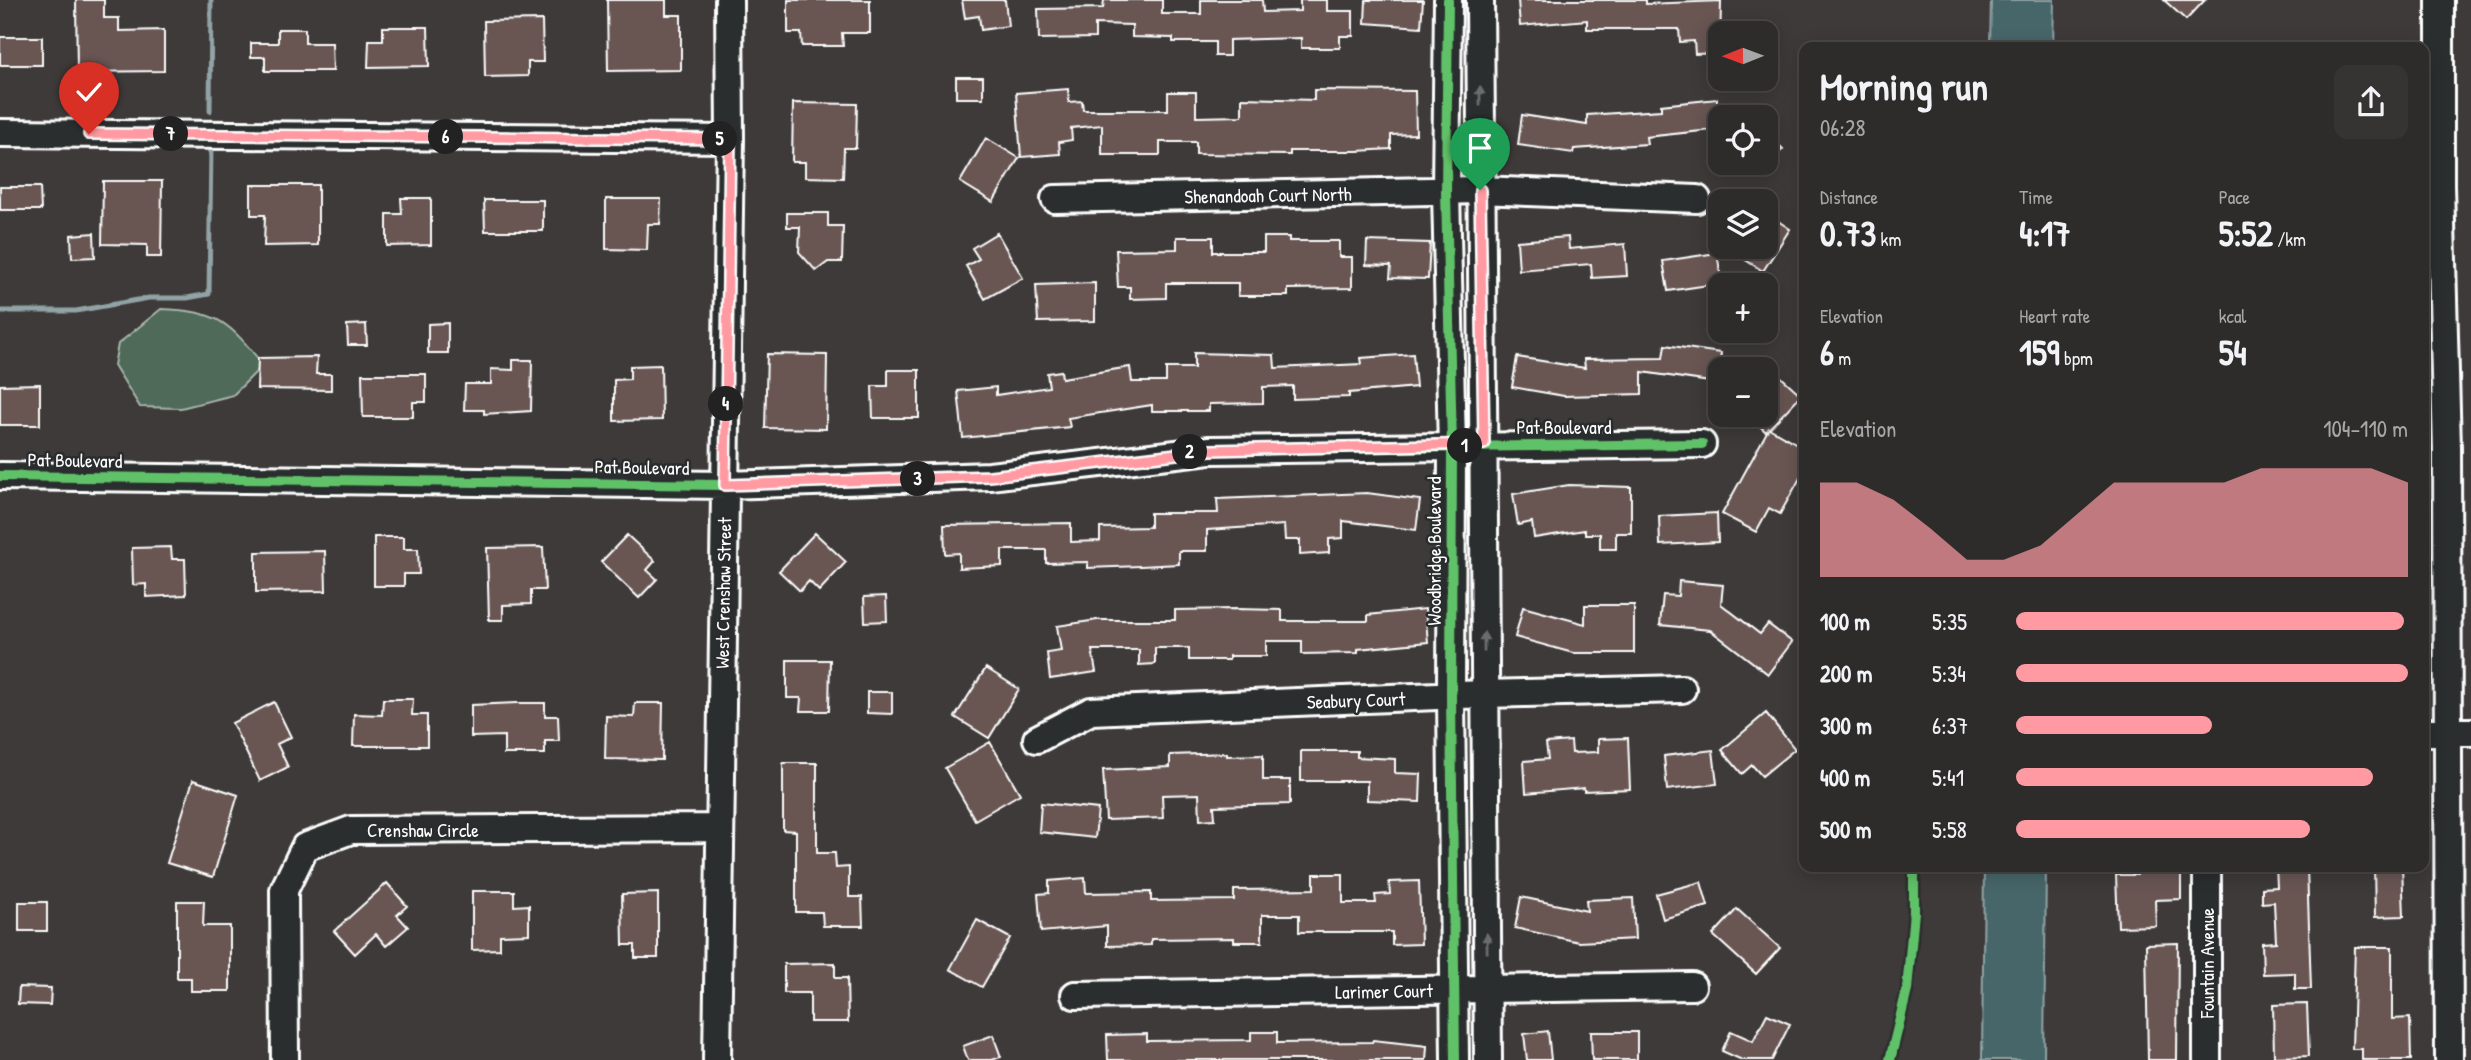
<!DOCTYPE html>
<meta charset="utf-8">
<style>
body{margin:0;font-family:"Patrick Hand",sans-serif;background:#363433;color:#f1f3f6;height:100vh;display:flex;flex-direction:column;font-size:26px;white-space:nowrap}
*{box-sizing:border-box;margin:0}
p{font-size:23px;color:#a7a7a9}
.icon{flex:none;width:38px;height:38px;fill:none;stroke:currentColor;stroke-width:2;stroke-linecap:round;stroke-linejoin:round}
.map{position:relative;flex:1;overflow:hidden}
.details{position:absolute;left:1799px;top:42px;width:630px;height:830px;display:flex;flex-direction:column;background:#2e2c2b;border-radius:14px;box-shadow:0 4px 18px #0003,0 0 0 2px #494847}
.details>*{flex:none}
.needle{width:46px;rotate:269deg}
.fabs{position:absolute;left:1708px;top:21px;display:grid;gap:14px}
.fabs a{display:grid;place-items:center;width:70px;height:70px;border-radius:14px;background:#2e2c2b;box-shadow:0 4px 18px #0003,0 0 0 2px #494847;font-size:35px}
.pin{position:absolute;display:grid;place-items:center;width:60px;height:60px;color:#fff;margin:-72px -30px;border-radius:50% 50% 50% 0;rotate:-45deg;box-shadow:0 0 7px #0007}
.pin .icon{rotate:45deg}
.km{position:absolute;width:35px;height:35px;margin:-18px;border-radius:50%;background:#222;color:#fff;font-size:19px;line-height:35px;text-align:center}
.round{display:grid;place-items:center;flex:none;width:74px;height:74px;border-radius:14px;background:#363433}
.summary{display:flex;align-items:center;justify-content:space-between;height:119px;padding:0 21px}
h1{font-size:38px;font-weight:800;line-height:52px}
.figures{display:grid;grid-template-columns:repeat(3,1fr);gap:10px;height:119px;padding:7px 21px}
.figures div{display:grid;align-content:center}
.figures b{font-size:35px;font-weight:800}
.figures small{font-size:19px;font-weight:400}
.figures p{font-size:19px}
.chart{height:196px;padding:14px 21px}
.chart p{display:flex;justify-content:space-between}
.chart svg{width:100%;height:126px;margin-top:7px;fill:#ff9aa2;opacity:.7}
ul{padding:0 21px;list-style:none;font-size:23px}
li{display:grid;grid-template-columns:112px 84px 1fr;align-items:center;height:52px}
li i{height:18px;border-radius:9px;background:#ff9aa2}
.map>svg:first-child{display:block}
.green{fill:#506a58;stroke:#a8b4ac;stroke-width:2}
.water{fill:#476669;stroke:#91a3a5;stroke-width:2}
.lines{fill:none;stroke-linecap:round;stroke-linejoin:round}
.stream{stroke:#91a3a5;stroke-width:5}
.building{fill:#695753;stroke:#fff;stroke-width:2}
.minor-casing{stroke:#fff;stroke-width:32}
.minor{stroke:#2a2d2e;stroke-width:26}
.cycleway-casing{stroke:#2a2d2e;stroke-width:15}
.cycleway{stroke:#61c268;stroke-width:10}
.oneway{fill:#6a6c6d}
.route-casing{stroke:#fff;stroke-width:14}
.route{stroke:#ff9aa2;stroke-width:9}
.labels{text-anchor:middle;stroke-width:5;stroke-linejoin:round;paint-order:stroke}
.street-label{font-size:19px;fill:#fff;stroke:#2a2d2e}
</style>
<div class="map">
<svg width="2471" height="1060" viewBox="0 0 2471 1060">
<rect width="100%" height="100%" fill="#3d3a39"/>
<filter id="ink" filterUnits="userSpaceOnUse"><feTurbulence type="fractalNoise" baseFrequency=".0143" numOctaves="2"/><feDisplacementMap in="SourceGraphic" scale="14" xChannelSelector="R" yChannelSelector="G"/><feConvolveMatrix kernelMatrix="1 2 1 2 8 2 1 2 1" color-interpolation-filters="sRGB"/></filter>
<g filter="url(#ink)">
<!-- green -->
<path class="green" d="M161,309C218,311 229,322 263,365L233,395L181,408L140,407L114,365L118,344Z"/>
<!-- water -->
<path class="water" d="M1991,0H2054L2053,47H1990Z
M1984,866H2046L2044,1060H1982Z"/>
<g class="lines">
<!-- stream -->
<path class="stream" d="M210,111L211,0
M0,311H76L149,298H187L209,294L211,147"/>
</g>
<!-- building -->
<path class="building" d="M76,0H104V18H119V31L164,30V71L77,72Z
M607,0H666V15H681V70L608,71Z
M788,0H870V33H842L843,46H802L801,33H788Z
M962,0H1005L1008,26L981,30L979,16L965,18Z
M1104,0H1162V14H1201V0H1262L1263,12L1300,11V0H1327V11H1353V36H1340V48H1301V38L1229,40V56H1215V42H1173V38L1132,37V25L1095,24V38L1039,39L1038,9L1103,8Z
M1366,0H1423L1421,27L1365,23Z
M1518,0H1646V4L1721,1L1720,53L1695,54L1694,41L1680,42L1679,29H1587V20L1520,26Z
M2164,0H2205L2186,20Z
M542,20L543,62H528V76L485,77L484,21Z
M383,27H428L429,66L368,67L369,40H383Z
M278,29H305V43H332L333,71H265V57H251V43H278Z
M0,37H42V65H0Z
M956,77H983V98H956Z
M1068,89L1069,102L1082,101L1083,110H1168V92H1196V117L1242,116V98L1314,100V90L1415,91L1416,134L1391,135V149L1357,151H1290V155L1196,154V142H1160V155H1102V125L1071,128L1072,140L1059,142L1060,154L1021,157L1016,93Z
M1717,99L1720,129L1646,137L1647,144L1574,149L1573,153L1518,145L1522,115L1587,125V115L1661,110V105Z
M793,103L857,104L856,148H844L843,178L805,177V162H792Z
M1766,132L1783,149L1766,166Z
M986,138L1019,158L993,202L960,182Z
M103,181H162L161,257H147V245L102,244Z
M251,185H318V245L264,246L265,215H251Z
M0,187H40L41,210H0Z
M401,198H431V245L387,246V214H402Z
M606,199H661L660,224H648L647,250L606,249Z
M484,200H543V231H485Z
M787,213H828V226H843L842,262H828L816,271L799,252L800,227H787Z
M1766,213L1790,229L1763,271L1725,247H1766Z
M94,233L95,257L72,258L71,235Z
M997,233L1023,278L985,299L966,266L979,259L972,248Z
M1177,237H1213V252H1264V237H1289V241H1339V257H1352V288L1288,289V296H1238V283H1166V298L1130,299V287H1118L1116,250L1177,249Z
M1568,237L1569,249L1625,244L1627,276L1592,278L1591,264L1519,270L1517,241Z
M1367,241L1430,243L1428,279L1390,278L1391,266L1366,265Z
M1717,253L1722,283L1668,291L1663,261Z
M1095,283V321L1038,322L1036,285Z
M448,323V353H428V324Z
M366,324L367,345H348L347,325Z
M1665,345L1721,353L1717,383L1642,372V394L1564,396L1512,387L1517,357L1585,368L1584,359L1663,358Z
M1194,353L1274,355L1275,368L1362,364L1361,358L1413,354L1416,387L1349,393V397L1293,399V386L1263,387V403L1209,404V411H1152V405L1068,418L1070,427L963,438L958,391L996,387V395L1049,387L1047,373L1061,371L1062,378L1130,367L1132,382H1166V368H1194Z
M767,354L827,355L826,429L765,428Z
M317,357L316,374H331V390L257,389L258,358Z
M513,360H532L531,411L484,414V410H464L465,384H491V369L513,370Z
M661,365L662,420L614,421V380L630,379V366Z
M888,370H919V418H873L872,386H888Z
M362,374H426V402H413V417H363Z
M1779,375L1801,395L1766,432L1748,415H1766V389Z
M40,384V425H0V385Z
M1769,428L1804,448V471L1780,514L1769,508L1756,532L1722,514Z
M1569,485L1631,487V533H1616V549H1600V534H1585V530L1534,538L1532,522L1518,525L1513,494Z
M1367,493L1420,500L1416,530L1343,521V538L1329,539V553L1300,555V540H1285L1284,525L1207,530V551H1179V564L1141,566L1088,568V562L1046,563V550H1002V566L959,568V553L945,554L944,525L1071,523V542L1100,541V528L1150,527V513H1218L1217,499Z
M1717,513L1718,542L1660,545L1659,516Z
M815,533L846,562L819,591L809,581L800,591L779,571Z
M627,535L655,561L647,570L657,579L639,598L601,562Z
M374,537H404V549H418L419,574H404V586H374Z
M171,547L172,559H185L186,595L146,597V584L133,585L132,548Z
M543,547L545,590H531V604L503,605V620H489L487,548Z
M325,551L326,591L256,592V552Z
M1679,581L1723,585L1721,604L1760,634L1768,624L1792,642L1768,674L1710,630L1660,625L1663,595L1678,596Z
M886,596L887,621L865,622L864,597Z
M1585,605H1634V653H1573L1515,637L1523,607L1585,624Z
M1237,609L1282,610V621H1368V615L1425,609L1428,642L1358,649V653L1302,654V641H1266V656H1229V660H1189V648H1155V664L1139,665V650H1092L1096,672L1050,679L1047,653L1061,651L1057,626L1097,620H1175V610Z
M787,660H830L829,711H800L801,698H787Z
M986,668L1019,689L989,738L955,717Z
M867,692H892V714L867,713Z
M383,699H413L412,715H427V746H353L354,714L382,715Z
M274,702L291,737L277,744L288,767L260,781L232,723Z
M517,703H545V716H558L559,741H545V754H504V736L471,737V705Z
M635,703H663L662,760L605,759L606,716L634,717Z
M1766,713L1795,749L1762,776L1752,765L1742,774L1722,750Z
M1628,738L1630,789L1584,791V788L1526,793L1524,761L1548,759L1546,743L1571,741L1572,753L1598,752V739Z
M990,742L1020,794L975,820L945,768Z
M1713,750L1717,784L1667,790L1664,756Z
M1301,751H1357V757L1395,759V773L1421,774L1420,802L1367,800V781H1301Z
M1227,753V756L1263,755V780H1290V804L1214,806L1215,819L1200,820L1199,794L1162,795L1163,818L1106,820L1103,770L1170,767V755Z
M783,763H817V853H835L836,868L849,867V897H862L863,926H823L822,912H796V831L783,830Z
M193,780L238,795L213,877L167,863Z
M1041,803L1098,809L1095,838L1039,832Z
M2137,866H2174V873H2181V899L2155,900L2156,926L2118,927L2116,875H2137Z
M2276,866H2307L2311,989H2295V973L2263,974L2262,943L2276,942L2274,902L2262,903V888L2277,887Z
M2374,866H2402L2404,916L2375,917Z
M1314,874H1343V903H1376L1375,895L1390,894L1389,882L1419,881L1421,944L1392,945V932H1299V915H1262V942H1234V938L1151,939V945L1107,946V926L1041,932L1038,894L1049,893V881L1085,878L1086,893L1151,892V901L1234,900V890L1314,889Z
M1701,882L1708,906L1663,919L1656,894Z
M387,883L407,906L397,915L408,927L386,946L376,934L355,954L334,931Z
M472,891H514V906L529,905V934L500,935V949L472,950Z
M658,893V958H635V945H623L622,894Z
M1521,897L1587,911L1586,900L1633,898L1635,939L1579,942L1515,928Z
M177,901H204L203,926H230V991H191V978H177Z
M19,902H47V931H19Z
M1737,909L1780,948L1756,974L1713,935Z
M977,920L1010,938L982,987L950,969Z
M2178,943L2177,1060H2148L2146,944Z
M2355,947H2392V1019L2410,1018L2411,1060H2362V1049H2352Z
M835,963V978H847L848,1022H810V993H784V964Z
M19,987L51,988L50,1005L18,1004Z
M2307,1004L2309,1056L2274,1057L2273,1005Z
M1767,1014L1790,1024L1772,1060H1742L1722,1051L1731,1031L1753,1041Z
M1548,1031L1551,1060H1527L1524,1034Z
M1251,1032H1277V1043L1372,1042L1373,1040L1427,1046L1426,1060H1108L1107,1035L1147,1034V1041L1251,1040Z
M1591,1032H1637V1060H1592Z
M993,1035L1001,1057L992,1060H968L963,1046Z"/>
<g class="lines">
<defs>
<path id="minor" d="M1448,0L1446,192L1452,447L1451,696L1455,1060
M1480,0L1488,1060
M2440,0V185L2447,448L2449,1060
M0,133L730,139
M1055,199L1480,190L1697,199
M0,476L725,485L990,476L1210,450L1702,444
M2424,732H2471
M1037,739L1091,711L1484,694L1682,689
M2207,866V1060
M1075,995L1692,986
M285,1060L284,890L305,847L351,830L719,828
M717,1060L730,139L729,0"/>
</defs>
<!-- minor casing -->
<use href="#minor" class="minor-casing"/>
<!-- minor -->
<use href="#minor" class="minor"/>
<defs>
<path id="cycleway" d="M1448,0L1446,192L1452,447L1451,696L1455,1060
M0,476L725,485L990,476L1210,450L1702,444
M1890,1060L1907,990L1914,912V866"/>
</defs>
<!-- cycleway casing -->
<use href="#cycleway" class="cycleway-casing"/>
<!-- cycleway -->
<use href="#cycleway" class="cycleway"/>
</g>
<!-- one-way arrows -->
<defs><path id="oneway-solid" d="M-6-.8H1V-3.2L6.5 0L1 3.2V.8H-6Z" transform="scale(1.75)"/></defs>
<g class="oneway">
<use href="#oneway-solid" transform="translate(1480 96) rotate(-90)"/>
<use href="#oneway-solid" transform="translate(1484 642) rotate(-90)"/>
<use href="#oneway-solid" transform="translate(1487 943) rotate(-91)"/>
</g>
</g>
<g class="lines" filter="url(#ink)">
<defs>
<path id="route" d="M89,134L730,139L725,485L990,476L1210,450L1484,444L1480,190"/>
</defs>
<!-- route casing -->
<use href="#route" class="route-casing"/>
<!-- route -->
<use href="#route" class="route"/>
</g>
<g class="labels">
<!-- street labels -->
<g class="street-label">
<text transform="translate(1268 195) rotate(-1)" y="7">Shenandoah Court North</text>
<text x="1564" y="434">Pat Boulevard</text>
<text transform="translate(75 460) rotate(1)" y="7">Pat Boulevard</text>
<text transform="translate(642 467) rotate(1)" y="7">Pat Boulevard</text>
<text transform="translate(1434 551) rotate(-90)" y="7">Woodbridge Boulevard</text>
<text transform="translate(723 593) rotate(-89)" y="7">West Crenshaw Street</text>
<text transform="translate(1356 700) rotate(-2)" y="7">Seabury Court</text>
<text x="423" y="837">Crenshaw Circle</text>
<text transform="translate(2207 963) rotate(-90)" y="7">Fountain Avenue</text>
<text transform="translate(1384 991) rotate(-1)" y="7">Larimer Court</text>
</g>
</g>
</svg>
<div class="fabs">
<a><svg class="needle" viewBox="-14 -14 28 28"><path d="M0-13l5 13h-10z" fill="#e53935"/><path d="M0 13l5-13h-10z" fill="#a7a7a9"/></svg></a>
<a><svg class="icon" aria-label="locate" viewBox="0 0 24 24"><circle cx="12" cy="12" r="6"/><path d="M12 2v4M12 18v4M2 12h4M18 12h4"/></svg></a>
<a><svg class="icon" aria-label="layers" viewBox="0 0 24 24"><path d="M12 4l9 5-9 5-9-5zM3 14l9 5 9-5"/></svg></a>
<a>+</a>
<a>−</a>
</div>
<div class="pin" style="left:1480px;top:190px;background:#1e9e55"><svg class="icon" aria-label="arrive" viewBox="0 0 24 24"><path d="M6 21V4h12l-3 4 3 4H6"/></svg></div>
<div class="pin" style="left:89px;top:134px;background:#d93025"><svg class="icon" aria-label="check" viewBox="0 0 24 24"><path d="M5 12l5 5 9-10"/></svg></div>
<b class="km" style="left:1465px;top:446px">1</b>
<b class="km" style="left:1190px;top:452px">2</b>
<b class="km" style="left:918px;top:479px">3</b>
<b class="km" style="left:726px;top:404px">4</b>
<b class="km" style="left:720px;top:139px">5</b>
<b class="km" style="left:446px;top:137px">6</b>
<b class="km" style="left:171px;top:134px">7</b>
<section class="details">
<div class="summary"><div><h1>Morning run</h1><p>06:28</p></div><a class="round"><svg class="icon" aria-label="share" viewBox="0 0 24 24"><path d="M12 15V3M7 8l5-5 5 5M5 13v7h14v-7"/></svg></a></div>
<div class="figures">
<div><p>Distance</p><b>0.73<small> km</small></b></div>
<div><p>Time</p><b>4:17</b></div>
<div><p>Pace</p><b>5:52<small> /km</small></b></div>
</div>
<div class="figures">
<div><p>Elevation</p><b>6<small> m</small></b></div>
<div><p>Heart rate</p><b>159<small> bpm</small></b></div>
<div><p>kcal</p><b>54</b></div>
</div>
<div class="chart"><p><span>Elevation</span>104–110 m</p>
<svg viewBox="0 0 160 44" preserveAspectRatio="none"><path d="M0 44V11L10 11L20 17L30 27L40 38L50 38L60 33L70 22L80 11L90 11L100 11L110 11L120 6L130 6L140 6L150 6L160 11V44z"/></svg>
</div>
<ul>
<li><b>100 m</b>5:35<i style="width:99%"></i></li>
<li><b>200 m</b>5:34<i style="width:100%"></i></li>
<li><b>300 m</b>6:37<i style="width:50%"></i></li>
<li><b>400 m</b>5:41<i style="width:91%"></i></li>
<li><b>500 m</b>5:58<i style="width:75%"></i></li>
</ul>
</section>
</div>
